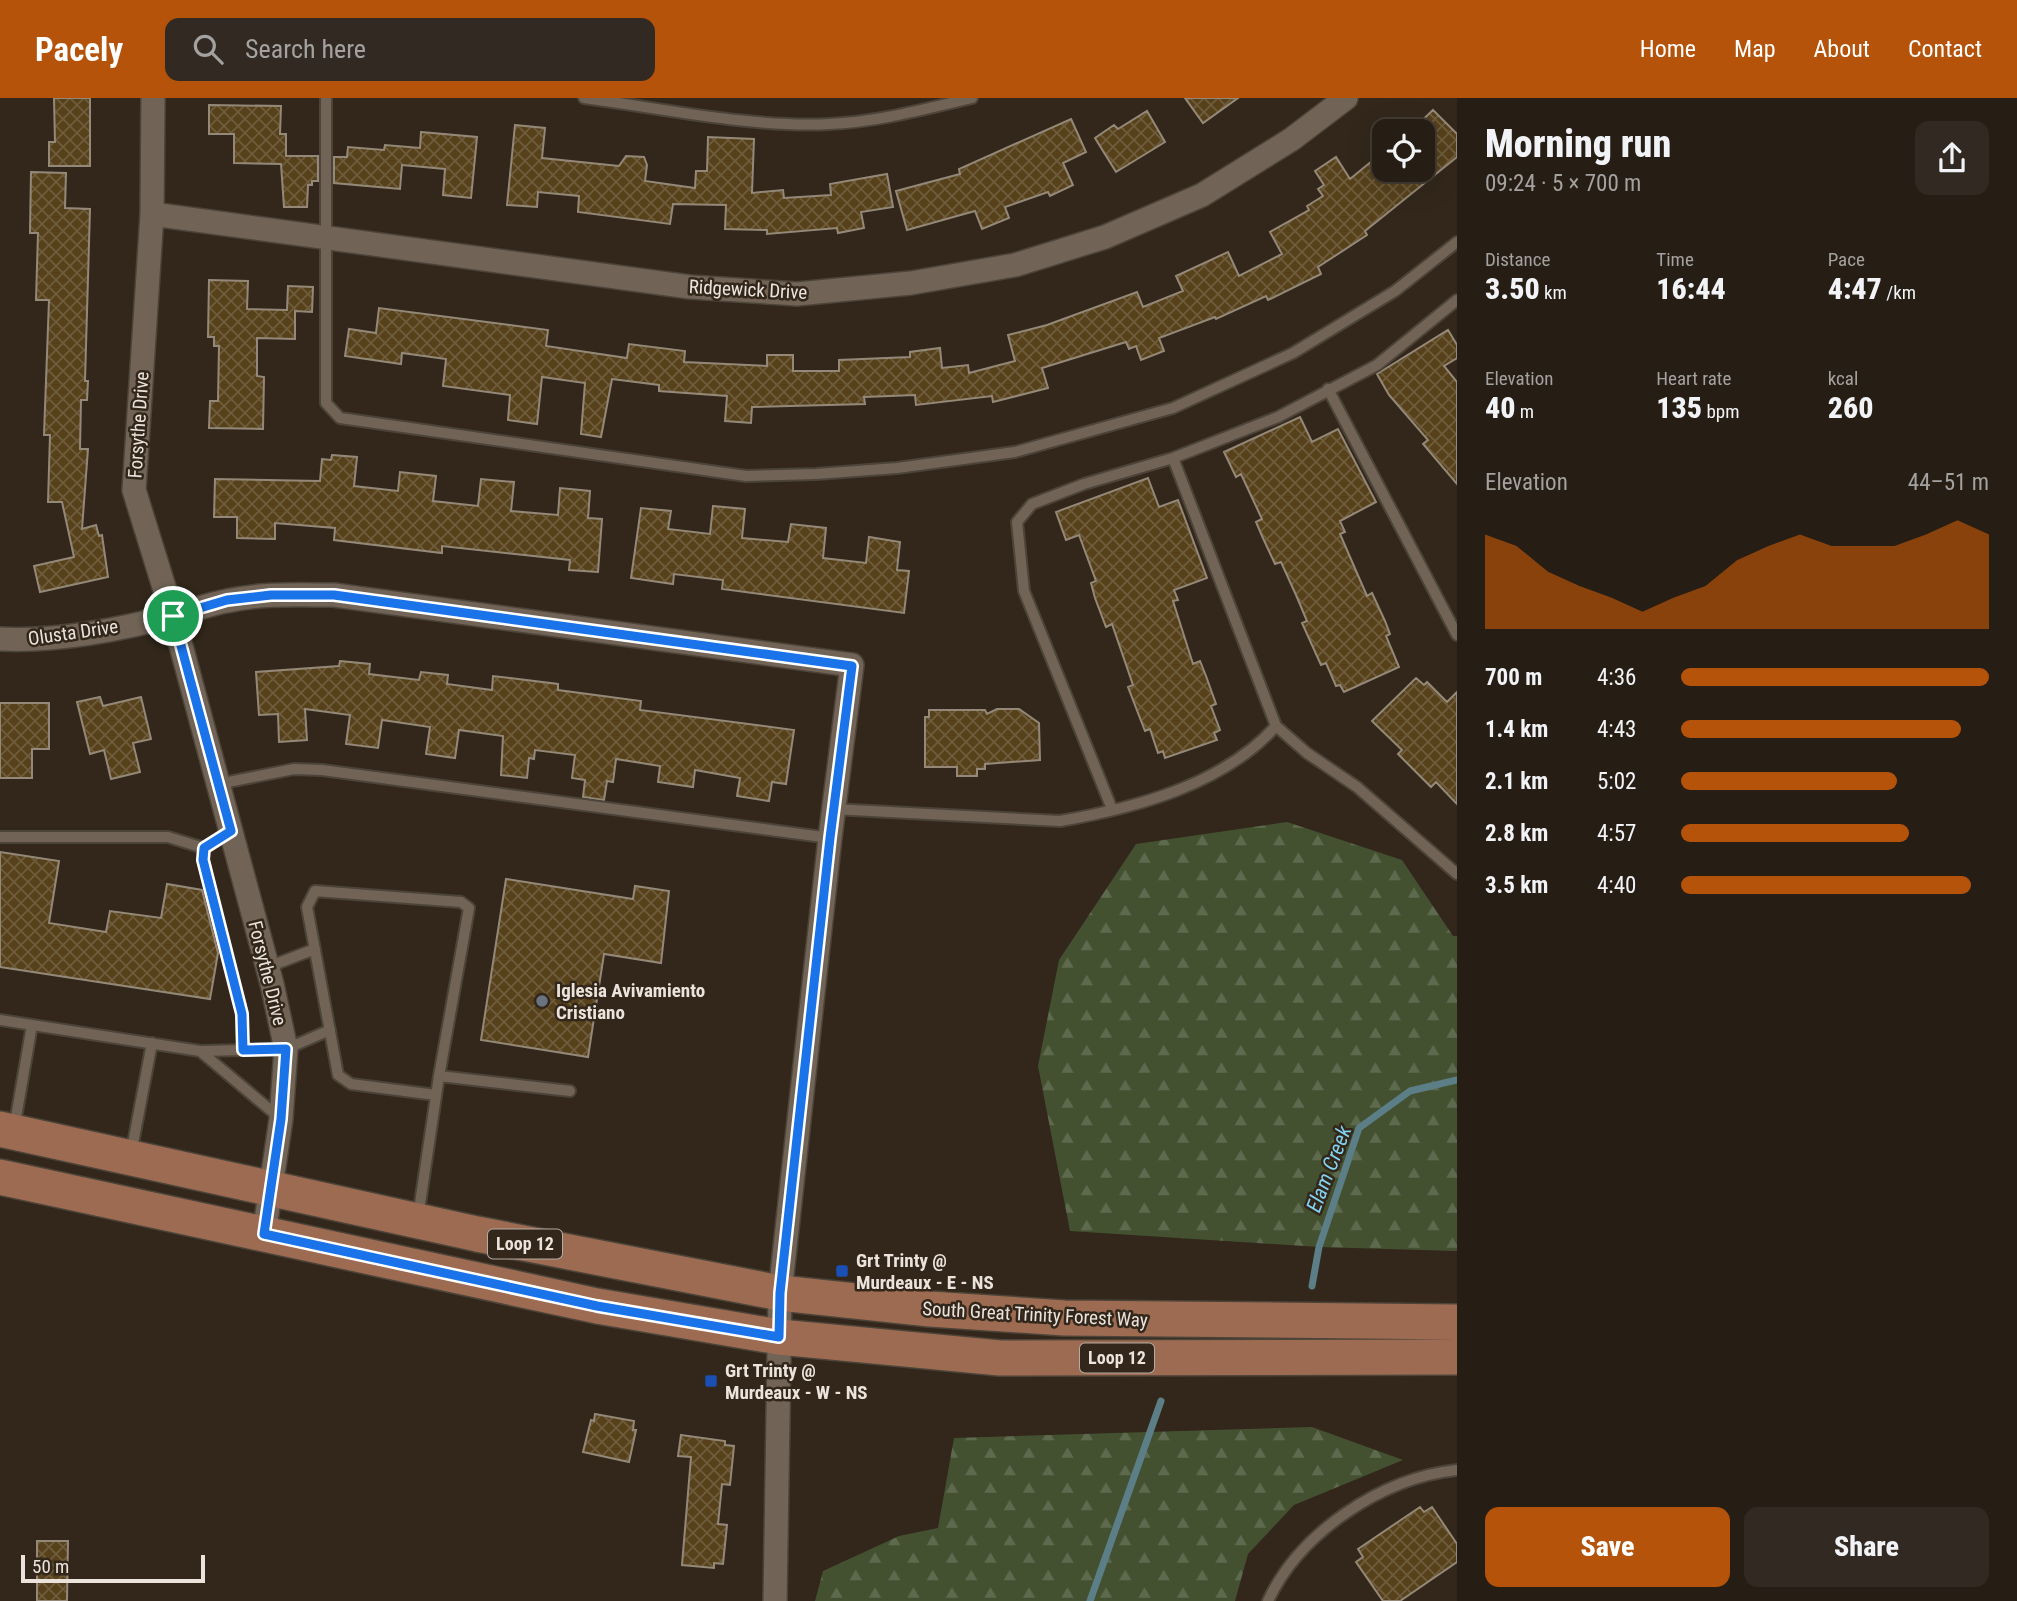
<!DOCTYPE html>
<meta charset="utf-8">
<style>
body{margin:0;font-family:"Roboto Condensed",sans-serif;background:#322a22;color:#f1f3f6;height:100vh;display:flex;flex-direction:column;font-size:26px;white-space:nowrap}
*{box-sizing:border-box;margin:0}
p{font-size:23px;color:#a4a2a0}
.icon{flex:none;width:38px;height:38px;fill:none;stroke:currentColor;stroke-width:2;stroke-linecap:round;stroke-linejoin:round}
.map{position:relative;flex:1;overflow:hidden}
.side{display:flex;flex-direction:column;background:#261d14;width:560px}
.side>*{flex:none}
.fabs{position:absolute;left:1372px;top:21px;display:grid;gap:14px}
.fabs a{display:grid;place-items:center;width:63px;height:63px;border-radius:14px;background:#261d14;box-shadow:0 7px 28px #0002,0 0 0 2px #423b34;font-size:35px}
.scale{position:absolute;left:21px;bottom:18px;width:184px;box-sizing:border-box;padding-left:7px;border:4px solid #ece4dc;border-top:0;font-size:19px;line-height:24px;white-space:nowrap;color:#ece4dc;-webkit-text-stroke:5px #32271a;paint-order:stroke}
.pin{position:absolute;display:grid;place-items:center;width:60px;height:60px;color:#fff;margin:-30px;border:4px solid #fff;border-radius:50%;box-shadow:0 2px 7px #0007}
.round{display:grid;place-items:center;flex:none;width:74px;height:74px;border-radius:14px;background:#322a22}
.headline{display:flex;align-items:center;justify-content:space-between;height:119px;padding:0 28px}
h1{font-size:38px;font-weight:800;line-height:52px}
.figures{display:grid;grid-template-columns:repeat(3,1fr);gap:10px;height:119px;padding:7px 28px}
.figures div{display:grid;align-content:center}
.figures b{font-size:30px;font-weight:800}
.figures small{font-size:19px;font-weight:400}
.figures p{font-size:19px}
.chart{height:196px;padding:14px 28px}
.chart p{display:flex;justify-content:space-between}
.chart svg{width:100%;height:126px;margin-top:7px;fill:#b45309;opacity:.7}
.button{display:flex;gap:14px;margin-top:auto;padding:14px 28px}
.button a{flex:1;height:80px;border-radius:14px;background:#b45309;color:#fff;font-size:28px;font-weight:800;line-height:80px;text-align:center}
.button a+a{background:#322a22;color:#f1f3f6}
ul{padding:0 28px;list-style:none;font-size:23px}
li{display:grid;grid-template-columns:112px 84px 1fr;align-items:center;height:52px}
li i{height:18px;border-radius:9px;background:#b45309}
header{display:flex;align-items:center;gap:42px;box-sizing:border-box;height:98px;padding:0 35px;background:#b45309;color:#fff}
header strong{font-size:33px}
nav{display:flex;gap:38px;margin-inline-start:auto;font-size:24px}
.search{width:490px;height:63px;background:#322a22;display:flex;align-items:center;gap:18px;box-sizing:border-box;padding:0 24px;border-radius:14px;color:#a4a2a0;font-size:26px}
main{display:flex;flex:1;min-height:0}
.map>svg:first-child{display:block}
.forest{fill:url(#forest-firs)}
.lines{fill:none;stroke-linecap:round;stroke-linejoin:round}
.stream{stroke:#5c7e87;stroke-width:7}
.building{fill:url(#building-cross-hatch);stroke:#948978;stroke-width:2}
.lane-casing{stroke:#4c4339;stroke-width:14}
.street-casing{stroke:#4c4339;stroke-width:26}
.primary-casing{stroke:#4c4339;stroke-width:38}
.lane{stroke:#716456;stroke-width:10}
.street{stroke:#716456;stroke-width:23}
.primary{stroke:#9c6b51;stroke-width:35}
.route-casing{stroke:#fff;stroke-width:14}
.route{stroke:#1a73e8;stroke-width:9}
.worship-dot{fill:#6b7280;stroke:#32271a;stroke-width:2.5}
.transit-dot{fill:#1a4fb4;stroke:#32271a;stroke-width:2.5}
.labels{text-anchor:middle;stroke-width:5;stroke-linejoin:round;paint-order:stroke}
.shield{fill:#32271a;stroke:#b4aba2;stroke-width:2}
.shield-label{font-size:18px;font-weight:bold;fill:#ece4dc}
.street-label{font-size:19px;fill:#ece4dc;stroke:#32271a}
.poi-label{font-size:19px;font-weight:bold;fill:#ece4dc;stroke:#32271a;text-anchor:start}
.water-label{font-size:21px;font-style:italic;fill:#82d4f3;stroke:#32271a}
</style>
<header>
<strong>Pacely</strong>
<div class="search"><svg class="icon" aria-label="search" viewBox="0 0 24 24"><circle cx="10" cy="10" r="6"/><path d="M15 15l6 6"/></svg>Search here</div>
<nav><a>Home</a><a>Map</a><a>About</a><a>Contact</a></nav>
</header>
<main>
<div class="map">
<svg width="1457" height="1503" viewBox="0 0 1457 1503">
<defs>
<pattern id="forest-firs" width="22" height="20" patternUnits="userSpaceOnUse" patternTransform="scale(1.75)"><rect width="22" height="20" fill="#435131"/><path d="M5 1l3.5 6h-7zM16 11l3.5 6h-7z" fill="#5e6a4e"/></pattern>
<pattern id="building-cross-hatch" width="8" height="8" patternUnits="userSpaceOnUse" patternTransform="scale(1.75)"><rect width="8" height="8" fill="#56411b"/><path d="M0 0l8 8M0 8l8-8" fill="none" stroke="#6e5c3c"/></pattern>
</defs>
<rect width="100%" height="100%" fill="#32271a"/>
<!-- forest -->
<path class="forest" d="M1287,724L1402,762L1453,838H1457V1153L1319,1149L1070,1133L1038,968L1059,862L1136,746Z
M1312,1329L1403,1362L1294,1407L1248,1456L1235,1503H815L823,1473L899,1438L938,1430L954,1340Z"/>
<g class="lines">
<!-- stream -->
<path class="stream" d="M1312,1188L1319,1149L1359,1030L1410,993L1457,982
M1090,1503L1161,1303"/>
</g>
<!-- building -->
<path class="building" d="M54,0H90V68H49V44H55Z
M1185,0H1238L1203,25Z
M209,7L281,8L280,36H286V58H318V83H312V87H308L307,109H284L281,66L234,65V36H209Z
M1433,12L1457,36V59L1365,133L1367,137L1318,169L1321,176L1268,202L1266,198L1216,221L1215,219L1159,240L1164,253L1141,262L1136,248L1129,251L1126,244L1042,270L1048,290L993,304L992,298L916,307L915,297L864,299L865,306L752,309L751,325L725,323L727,298L659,293V287L612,281L601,339L581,336L585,285L542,279L537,326L508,322L510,297L443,288L446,261L402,255L401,266L345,258L349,231L376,235L379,210L548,232L546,248L627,260L629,246L685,253L684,264L767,268V257H793V273H839V262L910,259V254L940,250L942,270L968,267L969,275L1015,263L1008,237L1047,227L1137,194L1143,209L1183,193L1176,178L1228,154L1239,178L1282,156L1270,134L1309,112L1307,108L1323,98L1318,91L1324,87L1315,73L1336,59L1350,81L1384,53V72H1423V33L1414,30Z
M1147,13L1165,44L1116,74L1095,40L1114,27L1118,31Z
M1071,21L1086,54L1063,65L1073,87L1050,98L1048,94L1005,109L1009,120L982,131L975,113L907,132L896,93L960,76L959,71Z
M515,27L545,30L542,60L619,68L626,58L644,59L647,67L645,83L695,90L696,73H707L708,39L754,41L752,95L783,92L784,100L831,97L830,86L887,76L893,109L861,114L864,130L838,135L837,130L767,136V132L725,131L726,107L673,106L670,126L578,114L579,98L538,94L537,109L507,107Z
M421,34L477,39L471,100L443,97L445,71L402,67L400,91L334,85V59H347L348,49L384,52L385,47L420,50Z
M31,74L66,75L65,110L90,111L85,283H88L87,302H81L80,351H88L82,431L96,427L99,438L102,437L108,479L40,494L34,468L74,459L62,404H48L50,337H44L49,202H36L38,135H30Z
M209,182L248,183L247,211L287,212L288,188L313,189L312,214L295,213V241L257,240V278L264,279L263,331L209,330L210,303H218L219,248H214V239H208Z
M1448,232L1457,247V260L1444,268L1457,284V386L1423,346L1428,342L1389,297L1377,276Z
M1300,319L1312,344L1338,331L1376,404L1340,423L1345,434L1340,436L1367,498L1372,495L1385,523L1390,536L1386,538L1399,569L1344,594L1340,587L1336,588L1326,565L1321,567L1302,525L1307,523L1296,497L1281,464L1275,466L1262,438L1256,424L1262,421L1241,376L1236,379L1224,354Z
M332,357L357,359L354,388L398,393L400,374L436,378L433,403L478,408L481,381L514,384L511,413L558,417L560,390L590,393L588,420L602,421L598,474L569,472L570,462L442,448V455L334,442L335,430L275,425V441L237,440V419H214L215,381L320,383L322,361L331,362Z
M1148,380L1159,409L1178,402L1207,480L1174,492L1178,502L1173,503L1193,566L1200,563L1206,578L1216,606L1211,608L1220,632L1214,635L1217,642L1165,660L1163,653L1158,655L1150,631L1145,633L1128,589L1133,587L1112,526L1106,529L1095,500L1091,485L1096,483L1079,437L1066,442L1056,414Z
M713,408L745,411L742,440L788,444L791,426L826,430L823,460L866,465L869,439L900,444L897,472L909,473L904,515L722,491L723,482L674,476L673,486L631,480L641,410L671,413L668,431L710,436Z
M340,563L370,566L369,576L419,582L421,574L448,577L447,586L492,592L493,578L558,586V592L641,603L640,612L794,632L786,686L772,684L769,703L737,698L740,680L695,672L693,689L658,684L660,668L616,661L613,684L607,683L604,702L583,699L585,682L572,680L575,657L535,652L534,661L529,660L527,680L501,677L503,638L459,632L455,660L426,656L430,629L382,622L378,650L346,646L350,617L305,611L307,642L279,644L278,616L259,617L256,574L339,568Z
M1416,580L1424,587L1427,584L1447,604L1457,594V706L1436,684L1431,689L1398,656L1402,652L1372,623Z
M100,599L103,608L141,599L151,641L133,645L140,674L111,681L104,652L90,656L77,604Z
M0,605H49V651H32V680H0Z
M997,611H1019L1039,625L1040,662L985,666V671H977V678H957V669H925V619H929V612H985L987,616Z
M0,754L59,763L49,825L106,834L110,813L161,820L167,786L202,792L218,855L210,901L0,869Z
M506,781L633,801L635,788L669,793L661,865L604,856L588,959L481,942Z
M595,1316L634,1323L633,1332H636L629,1364L583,1354L591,1322L594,1323Z
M681,1337L725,1343V1347L734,1348L730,1387L722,1386L718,1426L727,1427L723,1466L714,1465V1470L682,1467L691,1359L678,1358Z
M1420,1409L1424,1414L1432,1409L1457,1446V1464L1400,1503H1383L1356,1464L1363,1459L1358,1451Z
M37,1443H68L67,1503H37Z"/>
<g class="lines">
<defs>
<path id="lane" d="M326,0V305L340,320L746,378L816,376L897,370L1015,354L1173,310L1293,255L1395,193L1457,144
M584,0C660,10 753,30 829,26C878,24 925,11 972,0
M1328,291L1457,537
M1173,360L1276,628L1307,655L1357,689L1457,776
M218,686L294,671L322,672L830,740
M833,711L1060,723C1135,710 1223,687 1276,628
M1112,711L1024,493L1017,424L1032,406L1084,386L1173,360L1278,319L1377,267L1457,202
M231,733L204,750L203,762L242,916L243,952
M0,739H168L204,750
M268,869L315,851
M0,922L200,953L281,1021
M200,953L286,951L330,932
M436,997L351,986L338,977L307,809L315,793L461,804L469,810L439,978
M14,1031L32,927
M131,1056L152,945
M418,1119L439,978L570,993
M1268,1503C1300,1434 1382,1380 1457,1372"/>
<path id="street" d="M153,0L152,116L134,392L173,518L272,886L286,951L281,1021L264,1136
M152,116L690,189L797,196L911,185L1015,167L1105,139L1202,97L1292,41L1346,0
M0,541C58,544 119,532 175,517C192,513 209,506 227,503C262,495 298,497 334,497L852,567L830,740L780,1195L775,1503"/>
<path id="primary" d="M0,1031L477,1136L780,1195L930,1211L1064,1220L1457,1224
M0,1079L597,1208L779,1239L1000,1260L1457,1259"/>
</defs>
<!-- lane casing -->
<use href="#lane" class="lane-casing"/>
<!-- street casing -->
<use href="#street" class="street-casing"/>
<!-- primary casing -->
<use href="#primary" class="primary-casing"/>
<!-- lane -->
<use href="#lane" class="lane"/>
<!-- street -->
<use href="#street" class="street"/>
<!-- primary -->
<use href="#primary" class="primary"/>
</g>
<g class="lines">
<defs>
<path id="route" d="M271,497H334L852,568L830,740L780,1195L779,1239L597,1208L264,1136L281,1021L286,951L243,952L242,916L203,762L204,750L231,733L173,518L227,502Z"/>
</defs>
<!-- route casing -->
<use href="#route" class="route-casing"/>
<!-- route -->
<use href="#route" class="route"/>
</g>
<!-- markers -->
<circle class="worship-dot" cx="542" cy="903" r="7"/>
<g class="transit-dot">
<rect x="835" y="1166" width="14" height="14" rx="3.5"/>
<rect x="704" y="1276" width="14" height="14" rx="3.5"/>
</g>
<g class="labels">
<!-- shield labels -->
<g class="shield">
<rect x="488" y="1131.5" width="74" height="29" rx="5"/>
<rect x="1080" y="1245.5" width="74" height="29" rx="5"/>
</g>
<g class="shield-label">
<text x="525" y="1152">Loop 12</text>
<text x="1117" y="1266">Loop 12</text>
</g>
<!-- street labels -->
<g class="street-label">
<text transform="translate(748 191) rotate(3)" y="7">Ridgewick Drive</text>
<text transform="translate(138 327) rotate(-86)" y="7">Forsythe Drive</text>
<text transform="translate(73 534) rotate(-8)" y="7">Olusta Drive</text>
<text transform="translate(268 875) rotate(76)" y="7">Forsythe Drive</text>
<text transform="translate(1035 1216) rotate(3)" y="7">South Great Trinity Forest Way</text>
</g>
<!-- poi labels -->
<g class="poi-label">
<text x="556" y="899">Iglesia Avivamiento<tspan x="556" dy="22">Cristiano</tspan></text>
<text x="856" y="1169">Grt Trinty @<tspan x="856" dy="22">Murdeaux - E - NS</tspan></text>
<text x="725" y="1279">Grt Trinty @<tspan x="725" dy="22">Murdeaux - W - NS</tspan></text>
</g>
<!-- water labels -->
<g class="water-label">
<text transform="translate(1329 1071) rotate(-69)" y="7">Elam Creek</text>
</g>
</g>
</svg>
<div class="fabs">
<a><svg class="icon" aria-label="locate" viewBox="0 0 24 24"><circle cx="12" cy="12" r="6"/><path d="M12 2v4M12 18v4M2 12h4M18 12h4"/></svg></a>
</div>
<div class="scale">50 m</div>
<div class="pin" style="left:173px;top:518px;background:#1e9e55"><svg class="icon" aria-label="arrive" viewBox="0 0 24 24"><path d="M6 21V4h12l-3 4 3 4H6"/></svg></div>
</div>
<section class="side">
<div class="headline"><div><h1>Morning run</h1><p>09:24 · 5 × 700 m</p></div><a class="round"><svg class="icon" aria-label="share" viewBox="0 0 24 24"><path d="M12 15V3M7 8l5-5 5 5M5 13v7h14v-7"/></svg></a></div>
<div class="figures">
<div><p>Distance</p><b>3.50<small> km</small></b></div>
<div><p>Time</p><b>16:44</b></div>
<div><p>Pace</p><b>4:47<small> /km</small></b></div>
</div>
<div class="figures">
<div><p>Elevation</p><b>40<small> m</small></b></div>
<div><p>Heart rate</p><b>135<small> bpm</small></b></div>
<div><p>kcal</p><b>260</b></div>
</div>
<div class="chart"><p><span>Elevation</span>44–51 m</p>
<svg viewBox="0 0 160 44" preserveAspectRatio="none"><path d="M0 44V11L10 15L20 24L30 29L40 33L50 38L60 33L70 29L80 20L90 15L100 11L110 15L120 15L130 15L140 11L150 6L160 11V44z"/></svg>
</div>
<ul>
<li><b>700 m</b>4:36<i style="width:100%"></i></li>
<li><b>1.4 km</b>4:43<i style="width:91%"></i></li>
<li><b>2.1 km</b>5:02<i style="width:70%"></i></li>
<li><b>2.8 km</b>4:57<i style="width:74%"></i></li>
<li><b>3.5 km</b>4:40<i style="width:94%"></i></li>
</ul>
<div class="button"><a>Save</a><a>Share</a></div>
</section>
</main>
